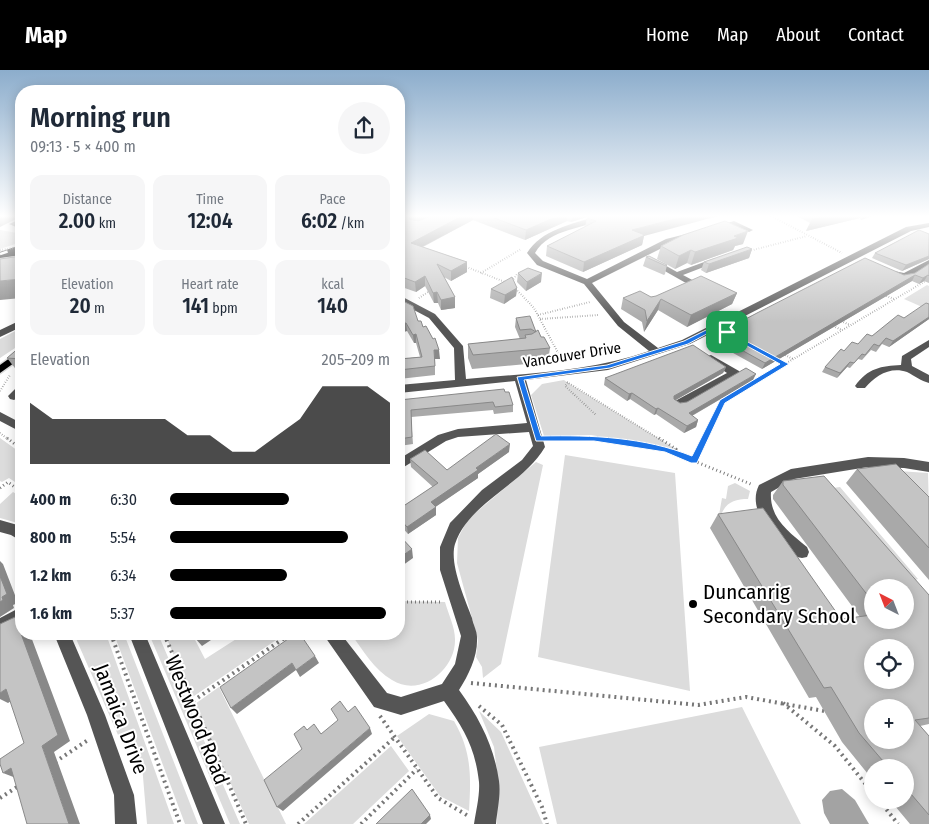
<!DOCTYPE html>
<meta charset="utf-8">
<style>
body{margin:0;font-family:"Fira Sans Condensed",sans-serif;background:#f6f6f7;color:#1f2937;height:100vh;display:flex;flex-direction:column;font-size:19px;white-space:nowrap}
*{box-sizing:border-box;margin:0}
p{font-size:16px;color:#747a83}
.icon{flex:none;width:28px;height:28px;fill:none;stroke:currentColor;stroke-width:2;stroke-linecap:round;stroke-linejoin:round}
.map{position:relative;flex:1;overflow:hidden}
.drawer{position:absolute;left:15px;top:15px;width:390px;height:555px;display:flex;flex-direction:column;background:#fff;border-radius:20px;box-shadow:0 2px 12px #0003}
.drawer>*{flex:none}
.needle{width:32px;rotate:318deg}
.tools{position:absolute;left:864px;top:509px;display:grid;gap:10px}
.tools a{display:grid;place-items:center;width:50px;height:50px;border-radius:50%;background:#fff;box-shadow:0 2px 12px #0003;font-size:25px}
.pin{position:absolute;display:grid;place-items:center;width:42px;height:42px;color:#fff;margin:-21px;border-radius:10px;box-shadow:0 2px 8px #0006}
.round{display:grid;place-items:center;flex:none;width:52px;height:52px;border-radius:26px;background:#f6f6f7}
.summary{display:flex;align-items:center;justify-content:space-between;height:85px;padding:0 15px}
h1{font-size:28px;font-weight:600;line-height:38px}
.metrics{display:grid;grid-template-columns:repeat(3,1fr);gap:8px;height:85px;padding:5px 15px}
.metrics div{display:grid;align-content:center;border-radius:12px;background:#f6f6f7;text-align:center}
.metrics b{font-size:21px;font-weight:600}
.metrics small{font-size:14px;font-weight:400}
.metrics p{font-size:14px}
.chart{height:140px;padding:10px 15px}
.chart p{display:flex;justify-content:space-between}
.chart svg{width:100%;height:90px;margin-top:5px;fill:#000;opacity:.7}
ul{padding:0 15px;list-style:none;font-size:16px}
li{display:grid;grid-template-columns:80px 60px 1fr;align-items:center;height:38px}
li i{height:12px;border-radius:6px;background:#000}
header{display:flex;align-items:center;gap:30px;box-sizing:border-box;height:70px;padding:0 25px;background:#000;color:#fff}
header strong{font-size:24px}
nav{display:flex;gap:28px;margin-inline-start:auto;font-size:18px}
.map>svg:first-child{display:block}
.green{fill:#dcdcdc}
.water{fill:#a3a3a3}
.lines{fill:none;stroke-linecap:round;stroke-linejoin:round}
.major-casing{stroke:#dbdbdb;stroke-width:3}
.highway-casing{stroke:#dbdbdb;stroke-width:3}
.path-far2{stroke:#777;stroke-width:2;stroke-dasharray:0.5 2;stroke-linecap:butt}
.path-far1{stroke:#777;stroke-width:3;stroke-dasharray:1 3;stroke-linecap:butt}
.path{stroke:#777;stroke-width:4;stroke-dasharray:2 4;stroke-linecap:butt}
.minor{fill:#555;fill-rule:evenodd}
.major{fill:#000;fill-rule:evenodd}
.highway{fill:#000;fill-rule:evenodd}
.rail-casing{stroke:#000;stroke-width:4}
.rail{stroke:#fff;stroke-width:2.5;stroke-dasharray:8;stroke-linecap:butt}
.path-bridge{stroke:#777;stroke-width:2;stroke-dasharray:0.5 2;stroke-linecap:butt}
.wall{fill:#a9a9a9;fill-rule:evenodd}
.shaded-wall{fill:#898989}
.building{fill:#c4c4c4;stroke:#898989;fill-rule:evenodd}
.route{fill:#1a73e8;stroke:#fff;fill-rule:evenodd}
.poi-dot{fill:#000;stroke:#fff;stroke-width:2}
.labels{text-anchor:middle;stroke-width:4;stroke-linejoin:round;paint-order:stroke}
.far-street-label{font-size:15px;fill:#000;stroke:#fff}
.near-poi-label{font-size:21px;fill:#000;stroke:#fff;text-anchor:start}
.near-street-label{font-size:21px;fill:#000;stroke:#fff}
</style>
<header>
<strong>Map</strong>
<nav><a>Home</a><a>Map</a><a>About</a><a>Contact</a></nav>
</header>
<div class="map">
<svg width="929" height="754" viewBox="0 0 929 754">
<rect width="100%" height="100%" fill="#fff"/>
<!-- green -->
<path class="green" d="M0,160L17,163L21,162V172L0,179Z
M927,215L929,216V240L904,229Z
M21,258V274L0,288V269Z
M564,310L568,313L676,379L591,365L544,366L531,325L542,314Z
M0,368L21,383V416L9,408L2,412L0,411Z
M565,385L675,403L690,621L538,587Z
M536,392L543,395L501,594L483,608L482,597L476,587L478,570L457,493L458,468L468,449Z
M898,401L928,403L929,440Z
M735,413L750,421L748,429C735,429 726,432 721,445H719L722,428L726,429L728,416Z
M840,417L918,509L913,511L826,419Z
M13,422L21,427V454L0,448V434Z
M399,531L445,532C448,543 455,557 455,569C456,600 420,628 392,610C374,600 363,580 351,564H399Z
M74,564H106L174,754H147L142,695L129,662L118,665Z
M114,564H124L198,754H185Z
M149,564H158L240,754H230Z
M165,564H192L205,589L244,564H285L191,628Z
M219,617L286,754H249L195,634Z
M742,637L801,754H557L539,677Z
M479,641L501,662L543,754H497L498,710L494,677Z
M429,644L454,651C472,682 471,707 469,741L440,726L397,666Z
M391,676L409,701L353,754H304Z"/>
<!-- water -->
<path class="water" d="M842,719L855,730L869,754H830L824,743L822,730L830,721Z"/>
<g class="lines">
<defs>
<path id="major" d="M21,280V288L0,303V295Z"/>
<path id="highway" d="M21,179V185L0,188V182Z"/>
</defs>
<!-- major casing -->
<use href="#major" class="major-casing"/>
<!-- highway casing -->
<use href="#highway" class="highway-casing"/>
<!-- path-far2 -->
<path class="path-far2" d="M771,146L842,183
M749,181L807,166
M464,196L505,212
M481,203L521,179
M512,211L517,204
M514,217L534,238L564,294
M884,225L894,229
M419,228L431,220
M538,245L590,232
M540,249L599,245
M839,250L850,255
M831,255L842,260
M783,284L793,289
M775,288L786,294
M567,312L661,370
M568,313L565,316L596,345
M0,321L10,305
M0,363L9,370
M550,369L605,370
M704,370L722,331L929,209"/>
<!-- path-far1 -->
<path class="path-far1" d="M7,368L21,379
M597,368L666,379L694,391L705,368
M659,368L676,379L674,382
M550,369L580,368
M694,391L753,415
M0,418L8,412L21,422
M399,532H442"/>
<!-- path -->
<path class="path" d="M111,564L180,754
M164,564L246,754
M471,613L698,635L746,627L824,641
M193,631L290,564
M783,633L835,676L872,722
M479,636L502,655L542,737L547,754
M380,646L438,728L470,747
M55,692L88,670
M0,728L17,717
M879,730L898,754
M298,754L395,667
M361,754L417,699"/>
<!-- minor -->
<path class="minor" d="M597,146H608C586,160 550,157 535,183L543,191L587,209L666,169L690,163L694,165L672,173L592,213L624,252L658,278L682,270L906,157L929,153V157L911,161L690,274L608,300L526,310L545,377C523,415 469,432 455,474C449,494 465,529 472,548C473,554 477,561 477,567C478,586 469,604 459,620C480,649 494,676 499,711C501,725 497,741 496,754H474C476,741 480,725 479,712C475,677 464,659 444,631L401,645L374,637L323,564H341L387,623L401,627L442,614L455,594L461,566L440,500V477L450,453L482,420L522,390L533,376L529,362L458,367L446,371L399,400V389L438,365L458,359L527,353L515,311L399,323V315L455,310L454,278L429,248L399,232V225L435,244L463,276L466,309C528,303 590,302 649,281L618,256L584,214L537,195L527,183C541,160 572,154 597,146Z
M21,149V159L9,154Z
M734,151L753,160L749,162L733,155L714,160L710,158Z
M715,188L722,190L683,205L696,212L697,214L693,217L647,191L654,189L677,202Z
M929,190V195C916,203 904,214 890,204L894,201L904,203Z
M21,250V257L0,267V260Z
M929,270V277L911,289L912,296L929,305V313C921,311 915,306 907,302C890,296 875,306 865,318H857L855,316C868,298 881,296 901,295L902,286Z
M711,285L739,301L740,303L739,305L683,337H675L673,334L675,331L727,303L707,290L706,288L707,286Z
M21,316V326L14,330L10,329L8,326L17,317Z
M0,342L21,353V362L0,351Z
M868,387L904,388L929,392V402L904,398L868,397L794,409L771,422C769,448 789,462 807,477L809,482L807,487L802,488L797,487C779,471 745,443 759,415L791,399Z
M0,450L21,456V471L11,465L0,462Z
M21,537V554L0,565V548Z
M54,564H70L105,645L134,725L137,754H115L114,725L87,645Z
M129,564H145L225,754H203Z"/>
<!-- major -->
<use href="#major" class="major"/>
<!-- highway -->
<use href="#highway" class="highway"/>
<defs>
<path id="rail" d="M0,184L21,177"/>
</defs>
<!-- rail casing -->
<use href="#rail" class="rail-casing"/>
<!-- rail -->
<use href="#rail" class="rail"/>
<!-- path-bridge -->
<path class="path-bridge" d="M0,180L21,177"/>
</g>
<!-- wall -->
<path class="wall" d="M399,146H590L571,152L567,151L525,170L473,150L423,177L467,192V202L451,211L444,207L455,227V238L441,240L438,233H434L425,216L416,222L399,216Z
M797,146H872L861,150L860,148L806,161L810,153Z
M587,148L644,166L642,175L583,202L546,186L547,176L585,157Z
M929,164V189L902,201L872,188L875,183Z
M743,174L735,176L733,180L691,195L687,193L675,199L657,189L661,176Z
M752,179L749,188L706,203L701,200L704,192Z
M646,187L667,195L665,204L664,205L643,196Z
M929,194V213L924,211L919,214L912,211L762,299L715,273L718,267L722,265L723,261L904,205L915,203Z
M518,203L541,212L526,221L517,212Z
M517,218L516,226L504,234L490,228L491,219Z
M737,223L732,234L687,257L658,240L644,262L642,252L621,239L623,228Z
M399,229L423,257L440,289H435V305L399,309V289L420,287L416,273H414L407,261L399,263Z
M929,234V249L889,277L882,274L876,282L871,280L862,290L858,289L850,298L847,297L837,308L822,302L825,297L844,281L858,274Z
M516,248L536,262L550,278L548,292L472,299L468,288V274L520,269L515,257Z
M21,276V302H18L7,288Z
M726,297L723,303L676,330L680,333L687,332L753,310L692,346L698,350L696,357L684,363L656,344L654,345L630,329L627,331L604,315L605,308Z
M505,322L513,335V342L494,344L493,340L411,347L413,374L399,376V330Z
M509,382L478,404V408L435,437L436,445L408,464L399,454V439L433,417L411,397L410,389L447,400Z
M857,399L929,427V510L846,413Z
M783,411L929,525V654L920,656L929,666V754H910L890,730H905V698H872V709L842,672L816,627L809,628L710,458L718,444L841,549L860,547L773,429V425ZM872,518L905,550H872Z"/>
<!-- shaded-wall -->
<path class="shaded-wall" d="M0,146H20V147L0,157Z
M410,146H435L410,155L409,149Z
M462,146H473V150L412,182L411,173Z
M558,146H568L567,151L525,170L526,160Z
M572,146H590L571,152Z
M686,146H718L644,166L642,175L583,202L584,192L632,160Z
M825,146H861L860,148L806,161L812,149Z
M864,146H872L861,150Z
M748,161L743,174L735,176L733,180L691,195L695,182L734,166Z
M752,179L749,188L706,203L709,194Z
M691,180L687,193L675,199L679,186Z
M929,186V189L902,201L906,195Z
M467,192V202L451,211V201Z
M542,203L541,212L526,221L527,212Z
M915,205L912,211L762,299L765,293Z
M928,205L924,211L919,214L923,208Z
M425,206V216L416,222L415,212Z
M21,209V228L0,230V211Z
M517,218L516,226L504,234L505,225Z
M437,222L438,233H434L433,223Z
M737,223L732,234L687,257L691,245Z
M455,227V238L441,240V230Z
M661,229L658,240L644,262L647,251Z
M929,247V249L889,277L893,271Z
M406,253L407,261L399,263V254Z
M416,264V273H414L413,265Z
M434,280H439L440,289H435Z
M850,292L847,297L837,308L840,303Z
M726,297L723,303L672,332L674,326Z
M756,304L753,310L686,349L689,343Z
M632,323L630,329L627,331L629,324Z
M658,338L656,344L654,345L656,339Z
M698,350L696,357L684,363L687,356Z
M510,374L509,382L478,404V408L431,440V432L476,398Z
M436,437V445L408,464L407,457Z
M412,479L413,488L399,498V488Z
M0,491L3,494L18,533L13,535L14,538L0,547V532L2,527L0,506Z
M15,547L21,552V564Z
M21,564H30L70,671L54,682L80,754H69L42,676Z
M201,564H220L202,576L195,568Z
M315,586L319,593L300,607L296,600Z
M292,593L296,600L237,644L231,638Z
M6,619L19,626L8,633L0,629V623Z
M370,658L372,664L283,741L277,737Z
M11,698L16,708L3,703Z
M430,745L431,749L426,754H421Z"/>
<!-- building -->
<path class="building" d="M399,146H410L409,149L418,151L432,146H462L411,173L467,192L451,201L437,194L455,227L441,230L437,222L433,223L425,206L415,212L399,206Z
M489,146H558L526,160Z
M592,146H686L632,160L645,165L584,192L547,176L596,151L587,148Z
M813,146H825L812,149Z
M725,151L748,161L734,166L738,168L695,182L691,180L679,186L661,176L683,165Z
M919,160L929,164V186L906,195L875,183Z
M747,177L752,179L709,194L704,192Z
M21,186V209L0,211V189Z
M649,186L667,195L666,196L646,187Z
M865,188L904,205L915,203L929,194V206L928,205L923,208L915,205L765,293L718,267L724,264L723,261L757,243Z
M528,198L542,203L527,212L518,203Z
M701,206L737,223L691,245L661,229L647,251L645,240L623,228L640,221L651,227L656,226Z
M512,207L517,218L505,225L491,219Z
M399,229L413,236L418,251H421L423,257L426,256L433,269L435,268L439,280H434L435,296L399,300V289L422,287L416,264L413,265L406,253L399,254Z
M926,233L929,234V247L893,271L886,268L879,276L874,274L865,285L862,284L854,293L850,292L840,303L825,297L841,279L844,281L852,272L858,274L867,264L872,266L898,245L904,248Z
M530,246L536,262L531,259L520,260L516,248Z
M538,260L541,267H544L550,278L473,285L468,274L526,268L525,265L532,264Z
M693,275L726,297L674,326V329L680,333L687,332L746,298L756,304L689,343L698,350L687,356L658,338L656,339L632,323L629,324L605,308Z
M21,276V289L7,288Z
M504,319L505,322H509L513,335L495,337L493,332L411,340L412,367L399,369V330Z
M496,364L510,374L476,398L478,400L431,432L436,437L407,457L399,448V439L438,413L410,389L425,380L447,400Z
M896,394L929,427V478L857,399Z
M824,406L929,525V648L915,650L929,666V745L905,717V698H889L859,663L831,617L824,618L718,444L763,438L841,549L872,545V550H905V518H872V531L783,415V411ZM872,578H905V610H872ZM872,638H905V670H872Z
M399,465L412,479L399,488Z
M0,506L7,524L2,527L3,530L0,532Z
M15,547L58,665L42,676L69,754H27L11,698L3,703L0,694V689L24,673L6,619L0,623V554Z
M193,564H201L195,568Z
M295,564H300L315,586L296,600L292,593L231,638L220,617Z
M340,631L348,642L355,636L370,658L277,737L264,710L302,679L294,664L304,656L307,660L314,654L321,664L338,650L331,639Z
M412,719L430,745L421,754H376Z"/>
<!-- sky -->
<linearGradient id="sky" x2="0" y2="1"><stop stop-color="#8cadcc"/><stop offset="0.58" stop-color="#fff"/><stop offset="1" stop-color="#fff" stop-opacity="0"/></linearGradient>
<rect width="929" height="252" fill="url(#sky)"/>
<!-- route -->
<path class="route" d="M716,255L789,294L725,333L697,393H691L665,382L594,371H536L517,307L607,295L684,271ZM716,259L780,294L720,330L692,386C644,367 593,365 541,366L524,310L610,298L688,274Z"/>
<!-- markers -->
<circle class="poi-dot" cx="693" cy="534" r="5"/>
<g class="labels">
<!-- far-street labels -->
<g class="far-street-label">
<text transform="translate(572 285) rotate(-9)" y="5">Vancouver Drive</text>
</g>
<!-- near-poi labels -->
<g class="near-poi-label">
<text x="703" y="529">Duncanrig<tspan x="703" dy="24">Secondary School</tspan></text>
</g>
<!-- near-street labels -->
<g class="near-street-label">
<text transform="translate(121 649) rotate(69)" y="7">Jamaica Drive</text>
<text transform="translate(197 650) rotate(68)" y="7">Westwood Road</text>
</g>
</g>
</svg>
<div class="tools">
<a><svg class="needle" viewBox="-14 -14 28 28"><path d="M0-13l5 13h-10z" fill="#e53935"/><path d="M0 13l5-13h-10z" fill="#747a83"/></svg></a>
<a><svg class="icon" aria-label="locate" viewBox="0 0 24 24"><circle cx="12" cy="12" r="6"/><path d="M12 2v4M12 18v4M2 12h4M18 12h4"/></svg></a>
<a>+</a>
<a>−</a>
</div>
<div class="pin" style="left:727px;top:262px;background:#1e9e55"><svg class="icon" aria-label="arrive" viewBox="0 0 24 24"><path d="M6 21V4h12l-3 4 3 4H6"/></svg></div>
<section class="drawer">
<div class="summary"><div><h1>Morning run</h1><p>09:13 · 5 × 400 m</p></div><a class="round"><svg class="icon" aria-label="share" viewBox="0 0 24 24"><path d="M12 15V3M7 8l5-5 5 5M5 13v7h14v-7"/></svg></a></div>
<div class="metrics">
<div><p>Distance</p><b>2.00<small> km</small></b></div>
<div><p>Time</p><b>12:04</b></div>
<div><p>Pace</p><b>6:02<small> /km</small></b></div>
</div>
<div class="metrics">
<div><p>Elevation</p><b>20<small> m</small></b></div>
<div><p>Heart rate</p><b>141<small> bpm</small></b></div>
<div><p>kcal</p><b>140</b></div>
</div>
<div class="chart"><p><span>Elevation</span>205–209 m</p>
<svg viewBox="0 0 160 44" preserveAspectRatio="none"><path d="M0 44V14L10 22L20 22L30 22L40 22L50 22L60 22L70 30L80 30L90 38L100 38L110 30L120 22L130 6L140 6L150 6L160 14V44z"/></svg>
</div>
<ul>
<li><b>400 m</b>6:30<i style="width:54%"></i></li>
<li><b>800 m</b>5:54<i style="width:81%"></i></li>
<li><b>1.2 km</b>6:34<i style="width:53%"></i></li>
<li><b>1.6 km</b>5:37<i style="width:98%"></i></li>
</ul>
</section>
</div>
